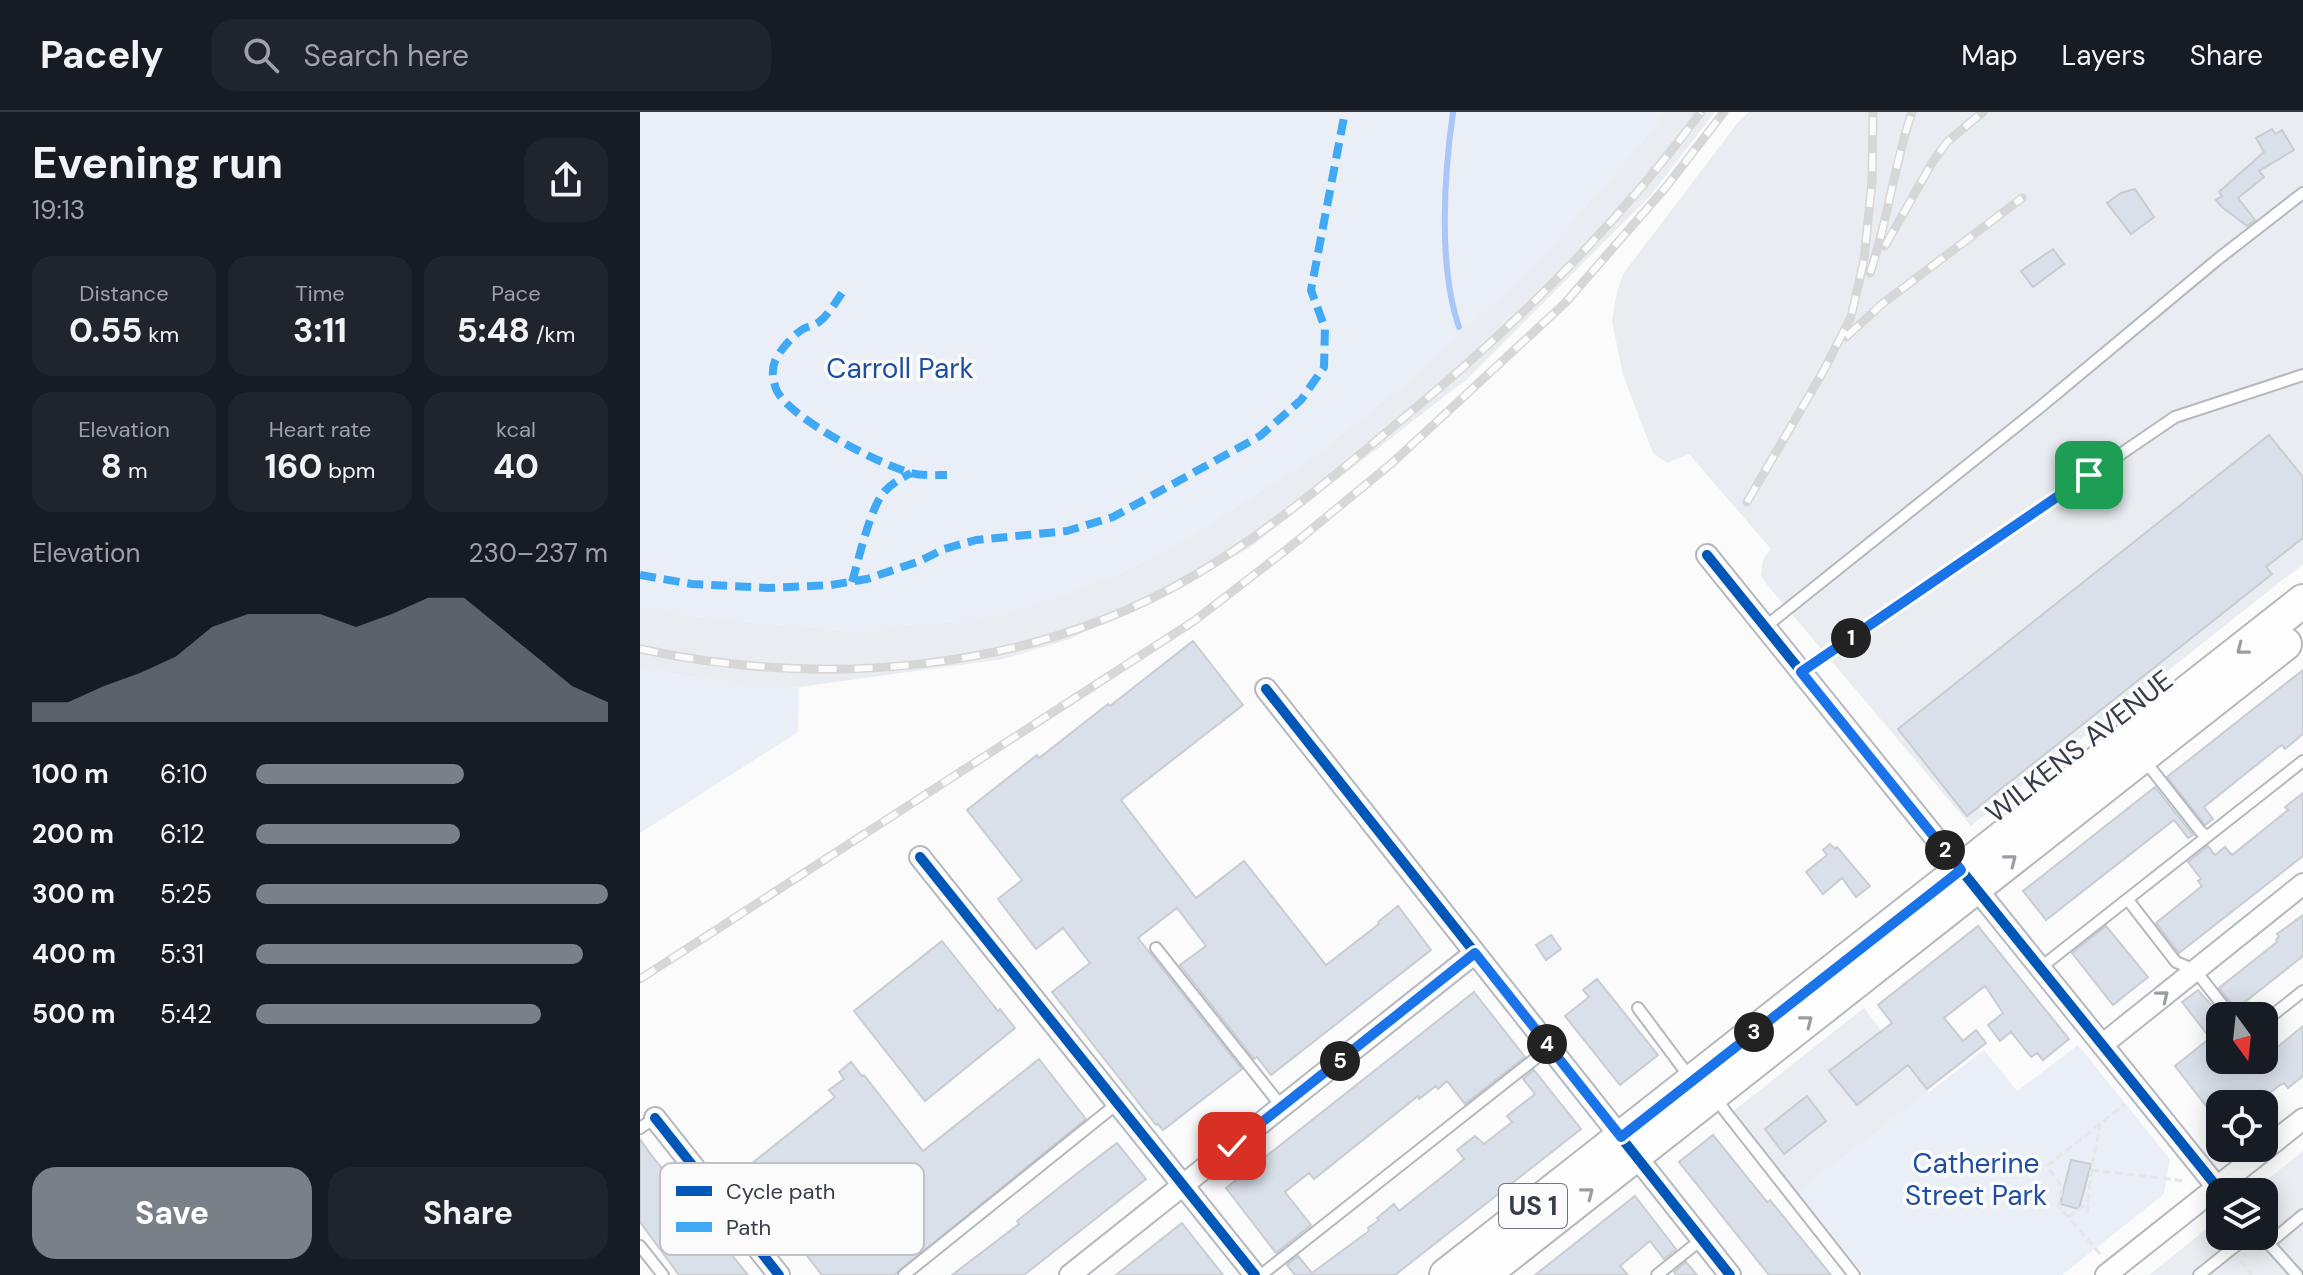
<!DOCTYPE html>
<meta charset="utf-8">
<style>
body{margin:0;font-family:"DM Sans",sans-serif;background:#20242c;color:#f1f3f6;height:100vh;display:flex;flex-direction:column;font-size:30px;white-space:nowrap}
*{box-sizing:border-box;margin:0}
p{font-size:26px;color:#9ea1a6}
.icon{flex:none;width:44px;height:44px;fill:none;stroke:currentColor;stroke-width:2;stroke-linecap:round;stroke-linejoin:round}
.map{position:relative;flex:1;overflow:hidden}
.sheet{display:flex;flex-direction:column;background:#171b24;width:640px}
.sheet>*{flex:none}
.needle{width:52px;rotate:165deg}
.tools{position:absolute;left:1566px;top:890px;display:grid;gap:16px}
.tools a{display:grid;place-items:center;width:72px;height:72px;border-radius:16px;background:#171b24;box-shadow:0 4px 20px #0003;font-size:40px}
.pin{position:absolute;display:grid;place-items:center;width:68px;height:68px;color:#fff;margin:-34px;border-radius:16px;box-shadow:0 4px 12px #0006}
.km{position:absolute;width:40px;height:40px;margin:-20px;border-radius:50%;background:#222;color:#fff;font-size:22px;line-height:40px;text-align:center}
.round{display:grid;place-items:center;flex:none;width:84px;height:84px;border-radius:24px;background:#20242c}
.overview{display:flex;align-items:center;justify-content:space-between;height:136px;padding:0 32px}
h1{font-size:44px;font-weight:700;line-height:60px}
.stats{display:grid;grid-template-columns:repeat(3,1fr);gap:12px;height:136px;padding:8px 32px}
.stats div{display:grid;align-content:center;border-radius:20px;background:#20242c;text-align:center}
.stats b{font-size:34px;font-weight:700}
.stats small{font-size:22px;font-weight:400}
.stats p{font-size:22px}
.chart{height:224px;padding:16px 32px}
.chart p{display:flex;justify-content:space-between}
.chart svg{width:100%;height:144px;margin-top:8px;fill:#7a8088;opacity:.7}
.button{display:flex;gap:16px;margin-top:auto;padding:16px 32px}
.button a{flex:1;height:92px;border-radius:24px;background:#7a8088;color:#fff;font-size:32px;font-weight:700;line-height:92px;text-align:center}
.button a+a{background:#20242c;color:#f1f3f6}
ul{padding:0 32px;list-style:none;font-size:26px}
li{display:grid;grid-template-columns:128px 96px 1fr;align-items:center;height:60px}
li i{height:20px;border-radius:10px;background:#7a8088}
header{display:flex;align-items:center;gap:48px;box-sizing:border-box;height:112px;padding:0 40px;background:#171b24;border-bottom:2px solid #363941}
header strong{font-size:38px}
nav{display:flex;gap:44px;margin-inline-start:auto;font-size:28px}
.search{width:560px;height:72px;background:#20242c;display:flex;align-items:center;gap:20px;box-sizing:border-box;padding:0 28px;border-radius:24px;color:#9ea1a6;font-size:30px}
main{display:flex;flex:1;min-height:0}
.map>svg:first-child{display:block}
.built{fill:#e9ecf0}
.green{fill:#eaeef6}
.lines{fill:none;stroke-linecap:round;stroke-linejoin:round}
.stream{stroke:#a8c6f7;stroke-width:6}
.building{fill:#d9e0ea;stroke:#c9cdd2;stroke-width:2}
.lane-casing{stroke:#b5b8be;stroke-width:14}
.street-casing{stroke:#b5b8be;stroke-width:24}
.primary-casing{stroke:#b5b8be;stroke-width:36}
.path{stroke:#e6e6e7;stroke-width:3;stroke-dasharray:8 4;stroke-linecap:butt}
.lane{stroke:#fefefe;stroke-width:10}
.street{stroke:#fefefe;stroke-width:20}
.primary{stroke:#fefefe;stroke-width:32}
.rail-casing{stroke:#d7d7d8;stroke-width:9}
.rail{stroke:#fbfbfb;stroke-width:6;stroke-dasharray:18;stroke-linecap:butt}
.quiet{stroke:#3fa9f5;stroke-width:8;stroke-dasharray:16 8;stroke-linecap:butt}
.cycleway-casing{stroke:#fbfbfb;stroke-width:15}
.cycleway{stroke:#0057b8;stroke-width:10}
.oneway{stroke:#9a9ea4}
.route-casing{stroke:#fff;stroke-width:16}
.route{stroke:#1a73e8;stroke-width:10}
.labels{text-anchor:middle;stroke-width:7;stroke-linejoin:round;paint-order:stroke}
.shield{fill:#fbfbfb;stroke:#70767f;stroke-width:2}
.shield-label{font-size:26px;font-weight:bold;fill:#353d4a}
.park-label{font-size:28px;fill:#1d4e9f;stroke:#fbfbfb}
.street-label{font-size:28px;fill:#353d4a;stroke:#fbfbfb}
.key{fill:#fbfbfb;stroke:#c0c2c6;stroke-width:2}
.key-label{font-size:22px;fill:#353d4a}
</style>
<header>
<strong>Pacely</strong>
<div class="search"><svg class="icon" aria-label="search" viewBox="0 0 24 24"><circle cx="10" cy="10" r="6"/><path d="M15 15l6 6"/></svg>Search here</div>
<nav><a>Map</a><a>Layers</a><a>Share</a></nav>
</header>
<main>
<section class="sheet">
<div class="overview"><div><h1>Evening run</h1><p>19:13</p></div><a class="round"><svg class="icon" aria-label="share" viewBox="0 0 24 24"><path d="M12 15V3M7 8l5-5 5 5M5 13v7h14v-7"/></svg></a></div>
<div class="stats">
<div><p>Distance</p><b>0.55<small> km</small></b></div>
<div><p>Time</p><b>3:11</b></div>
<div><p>Pace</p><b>5:48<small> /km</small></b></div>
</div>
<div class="stats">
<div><p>Elevation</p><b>8<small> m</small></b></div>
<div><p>Heart rate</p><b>160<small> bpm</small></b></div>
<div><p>kcal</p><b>40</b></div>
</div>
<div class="chart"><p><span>Elevation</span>230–237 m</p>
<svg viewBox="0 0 160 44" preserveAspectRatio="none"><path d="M0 44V38L10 38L20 33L30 29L40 24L50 15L60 11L70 11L80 11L90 15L100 11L110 6L120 6L130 15L140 24L150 33L160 38V44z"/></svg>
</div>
<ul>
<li><b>100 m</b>6:10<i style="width:59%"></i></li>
<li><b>200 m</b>6:12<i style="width:58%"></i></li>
<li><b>300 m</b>5:25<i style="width:100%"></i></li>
<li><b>400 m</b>5:31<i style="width:93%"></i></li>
<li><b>500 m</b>5:42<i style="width:81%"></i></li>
</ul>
<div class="button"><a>Save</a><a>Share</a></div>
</section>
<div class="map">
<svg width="1663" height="1163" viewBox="0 0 1663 1163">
<rect width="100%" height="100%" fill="#fbfbfb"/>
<!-- built -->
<path class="built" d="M1024,0H1075L1010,84L827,267L608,437L430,527L363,547L159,575L104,574L0,556V493L52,504L219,520L279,511L340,508L413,486L482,460L554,422L674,344L780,259L899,147L1011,19Z
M1109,0H1663V452L1331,714L1128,474L1121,464L1123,447L1131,437L1049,342L1027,351L1013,341L983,263L972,209L977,180L983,162L1099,9Z
M1224,896L1289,980L1156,1082L1092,1000Z
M1663,1039V1163H1509L1580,1106V1124H1624V1080H1612Z"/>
<!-- green -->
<path class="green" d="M0,0H1024L1011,19L899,147L780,259L674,344L554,422L482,460L413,486L340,508L279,511L219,520L52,504L0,493Z
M0,556L104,574L159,575L158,620L0,721Z
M1438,933L1530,1047L1524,1082L1422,1163H1224L1156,1082L1344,938L1377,979Z"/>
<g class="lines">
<!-- stream -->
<path class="stream" d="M813,0C804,64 798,154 819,215"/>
</g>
<!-- building -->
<path class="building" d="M1632,17L1635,22L1642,18L1654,38L1619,59L1624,65L1598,86L1615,108L1607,114L1582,95L1576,88L1582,84L1579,80L1624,40L1616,26Z
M1495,77L1514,105L1491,122L1467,91L1481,81Z
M1413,137L1424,152L1393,175L1381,159Z
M1629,323L1663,365V426L1626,455L1632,462L1327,704L1258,617Z
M553,529L603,593L481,688L556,786L604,749L686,853L739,812L738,810L758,794L791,838L631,963L617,945L614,947L540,853L566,834L537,796L498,826L602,957L523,1018L518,1012L516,1013L412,880L450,851L423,816L396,837L358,787L382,768L327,698L397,643L399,646L468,592L470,594Z
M1663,558V622L1645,637L1642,633L1639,635L1564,695L1573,707L1565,713L1527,665Z
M1515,675L1553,723L1548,726L1534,708L1406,808L1383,779Z
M1663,681V744L1539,841L1516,811L1562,774L1558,769L1561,767L1548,750L1568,734L1575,743L1585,735L1592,743L1648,698L1645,695Z
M1190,732L1195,737L1197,735L1230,774L1216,785L1202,766L1183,782L1166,760L1187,743L1183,738Z
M1663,803V844L1596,897L1579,876L1637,830L1636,828L1639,825L1637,822Z
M1338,814L1429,927L1403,948L1397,941L1391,945L1371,920L1360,929L1348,913L1363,901L1345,874L1304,906L1323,929L1336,918L1346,931L1287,977L1268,953L1217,993L1189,959L1252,911L1238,893Z
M1466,814L1508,865L1473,893L1432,841Z
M911,823L921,837L906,848L896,833Z
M302,829L358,899L360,897L375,916L285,989L214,899Z
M957,867L1018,943L980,973L925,904L949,885L943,878Z
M1558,878L1581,904L1580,948H1624V946L1663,914V964L1648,976L1644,971L1640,973L1616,992H1580V1012L1535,954L1570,926L1542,890Z
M834,880L885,945L825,992L807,969L798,977L796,974L779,987L778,984L674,1067L669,1061L645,1080L671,1113L636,1141L586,1076Z
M399,947L446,1007L254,1163H182L101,1060L195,985L189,978L204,967L199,960L211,950L222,964L224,963L283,1039Z
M894,958L941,1017L755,1163H655L647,1153L658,1144L672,1161L729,1119L728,1116L739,1108L737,1106L754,1092L759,1099L817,1053L824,1047L817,1038L835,1024L844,1032L872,1010L867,1004L895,982L883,967Z
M1167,984L1186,1009L1144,1042L1125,1017Z
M1073,1023L1127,1090L1130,1088L1191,1163H1129L1039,1050Z
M0,1027L12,1044L108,1163H39L0,1110Z
M477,1031L506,1067L473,1093L384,1163H312L379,1112L377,1109L435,1063Z
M1431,1048L1451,1052L1439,1097L1420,1092Z
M995,1084L1036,1137L1024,1147L1010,1129L980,1154L988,1163H895Z
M542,1111L583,1163H476Z
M1046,1150L1057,1163H1036L1034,1160Z"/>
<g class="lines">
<defs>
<path id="lane" d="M1125,515L1399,296L1578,147L1663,81
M1161,560L1535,305L1663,263
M1505,649L1561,720L1567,724
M1488,788L1536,850L1555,858L1591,904
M516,836L642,995
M1400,856L1663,649
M998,896L1051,967
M1624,910L1663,879
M1075,984L1085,999L1214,1163
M0,1016L15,1006
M1622,1124L1657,1163
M1628,1132L1663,1103
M0,1134L23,1163
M264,1163L478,991
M621,1163L910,935
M1017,1163L1062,1127
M1559,1163L1608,1124"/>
<path id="street" d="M1067,443L1577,1075
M626,577L1090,1163
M280,745L615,1163
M1462,933L1663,772
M15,1006L139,1163
M430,1163L835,841
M1466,1163L1663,1007"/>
<path id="primary" d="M806,1163L1663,489
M843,1163L1645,532"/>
</defs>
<!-- lane casing -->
<use href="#lane" class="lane-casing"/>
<!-- street casing -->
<use href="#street" class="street-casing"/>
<!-- primary casing -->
<use href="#primary" class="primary-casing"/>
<!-- path -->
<path class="path" d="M1451,1058L1546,1069
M1447,1101L1451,1058L1460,1014
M1428,1105L1448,1091
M1460,1142L1419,1094L1422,1075L1407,1054L1485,992
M1601,1149L1612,1163"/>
<!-- lane -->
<use href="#lane" class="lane"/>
<!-- street -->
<use href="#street" class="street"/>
<!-- primary -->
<use href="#primary" class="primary"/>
<defs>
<path id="rail" d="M1245,134L1292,51L1307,30L1343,0
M1230,161C1248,108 1254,53 1272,0
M1206,225L1242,192L1382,86
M1107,390L1184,258L1211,205L1224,148L1232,69L1233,0
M0,537C182,576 384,561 548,467C625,423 693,365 761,308C872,217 975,116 1061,0
M0,867L554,509L650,435L752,351L925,191L1026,75L1084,0"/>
</defs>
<!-- rail casing -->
<use href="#rail" class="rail-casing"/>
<!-- rail -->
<use href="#rail" class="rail"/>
<!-- quiet -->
<path class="quiet" d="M202,181C195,191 189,202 179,210C174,214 168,214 163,217C152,224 140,238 135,249C131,259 133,270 137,279C152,308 239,352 271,361C283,364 295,363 307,363
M0,463L52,472L128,476L191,473L227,467L280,449L304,437L336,428L427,419L473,405L620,324L661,288L684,255L685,216L671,178L705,0
M212,470C219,447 230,395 245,379C252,371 262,366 271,361"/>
<defs>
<path id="cycleway" d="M1067,443L1577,1075
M626,577L1090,1163
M280,745L615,1163
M15,1006L139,1163"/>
</defs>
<!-- cycleway casing -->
<use href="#cycleway" class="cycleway-casing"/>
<!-- cycleway -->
<use href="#cycleway" class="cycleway"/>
</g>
<!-- one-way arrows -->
<defs><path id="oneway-chevron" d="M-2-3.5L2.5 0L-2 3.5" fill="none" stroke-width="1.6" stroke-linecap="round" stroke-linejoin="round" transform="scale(2)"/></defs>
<g class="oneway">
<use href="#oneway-chevron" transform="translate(1602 537) rotate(142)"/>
<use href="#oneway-chevron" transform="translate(1371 748) rotate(-38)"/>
<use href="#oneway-chevron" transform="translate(1523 884) rotate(-39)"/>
<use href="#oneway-chevron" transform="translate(1167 909) rotate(-38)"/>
<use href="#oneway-chevron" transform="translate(948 1081) rotate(-38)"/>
</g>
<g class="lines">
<defs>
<path id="route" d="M592,1034L835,841L981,1025L1321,758L1161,560L1449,363"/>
</defs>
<!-- route casing -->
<use href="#route" class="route-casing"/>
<!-- route -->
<use href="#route" class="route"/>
</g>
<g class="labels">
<!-- shield labels -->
<rect class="shield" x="859" y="1072" width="68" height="44" rx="6"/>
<g class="shield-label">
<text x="893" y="1103">US 1</text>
</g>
<!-- park labels -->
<g class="park-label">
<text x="260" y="266">Carroll Park</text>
<text x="1336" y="1061">Catherine<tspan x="1336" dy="32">Street Park</tspan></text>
</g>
<!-- street labels -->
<g class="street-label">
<text transform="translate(1439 634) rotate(-38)" y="10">WILKENS AVENUE</text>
</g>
</g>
<!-- legend -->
<rect x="20" y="1051" width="264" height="92" rx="12" class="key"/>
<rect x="36" y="1074" width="36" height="10" fill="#0057b8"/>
<rect x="36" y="1110" width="36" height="10" fill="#3fa9f5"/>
<g class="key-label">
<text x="86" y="1087">Cycle path</text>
<text x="86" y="1123">Path</text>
</g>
</svg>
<div class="tools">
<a><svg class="needle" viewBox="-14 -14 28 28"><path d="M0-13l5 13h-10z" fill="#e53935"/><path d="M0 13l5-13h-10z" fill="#9ea1a6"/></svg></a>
<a><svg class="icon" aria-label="locate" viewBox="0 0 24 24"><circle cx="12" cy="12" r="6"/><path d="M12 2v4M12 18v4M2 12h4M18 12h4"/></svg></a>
<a><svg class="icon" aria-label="layers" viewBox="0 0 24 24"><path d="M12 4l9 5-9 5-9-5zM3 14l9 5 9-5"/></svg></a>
</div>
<div class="pin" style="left:1449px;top:363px;background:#1e9e55"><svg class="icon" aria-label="arrive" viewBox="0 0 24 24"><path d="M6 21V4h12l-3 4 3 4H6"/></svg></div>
<div class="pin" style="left:592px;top:1034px;background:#d93025"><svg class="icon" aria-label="check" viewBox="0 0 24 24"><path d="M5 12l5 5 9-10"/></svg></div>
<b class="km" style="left:1211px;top:526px">1</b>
<b class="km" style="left:1305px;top:738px">2</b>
<b class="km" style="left:1114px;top:920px">3</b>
<b class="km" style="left:907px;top:932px">4</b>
<b class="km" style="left:700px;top:949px">5</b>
</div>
</main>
